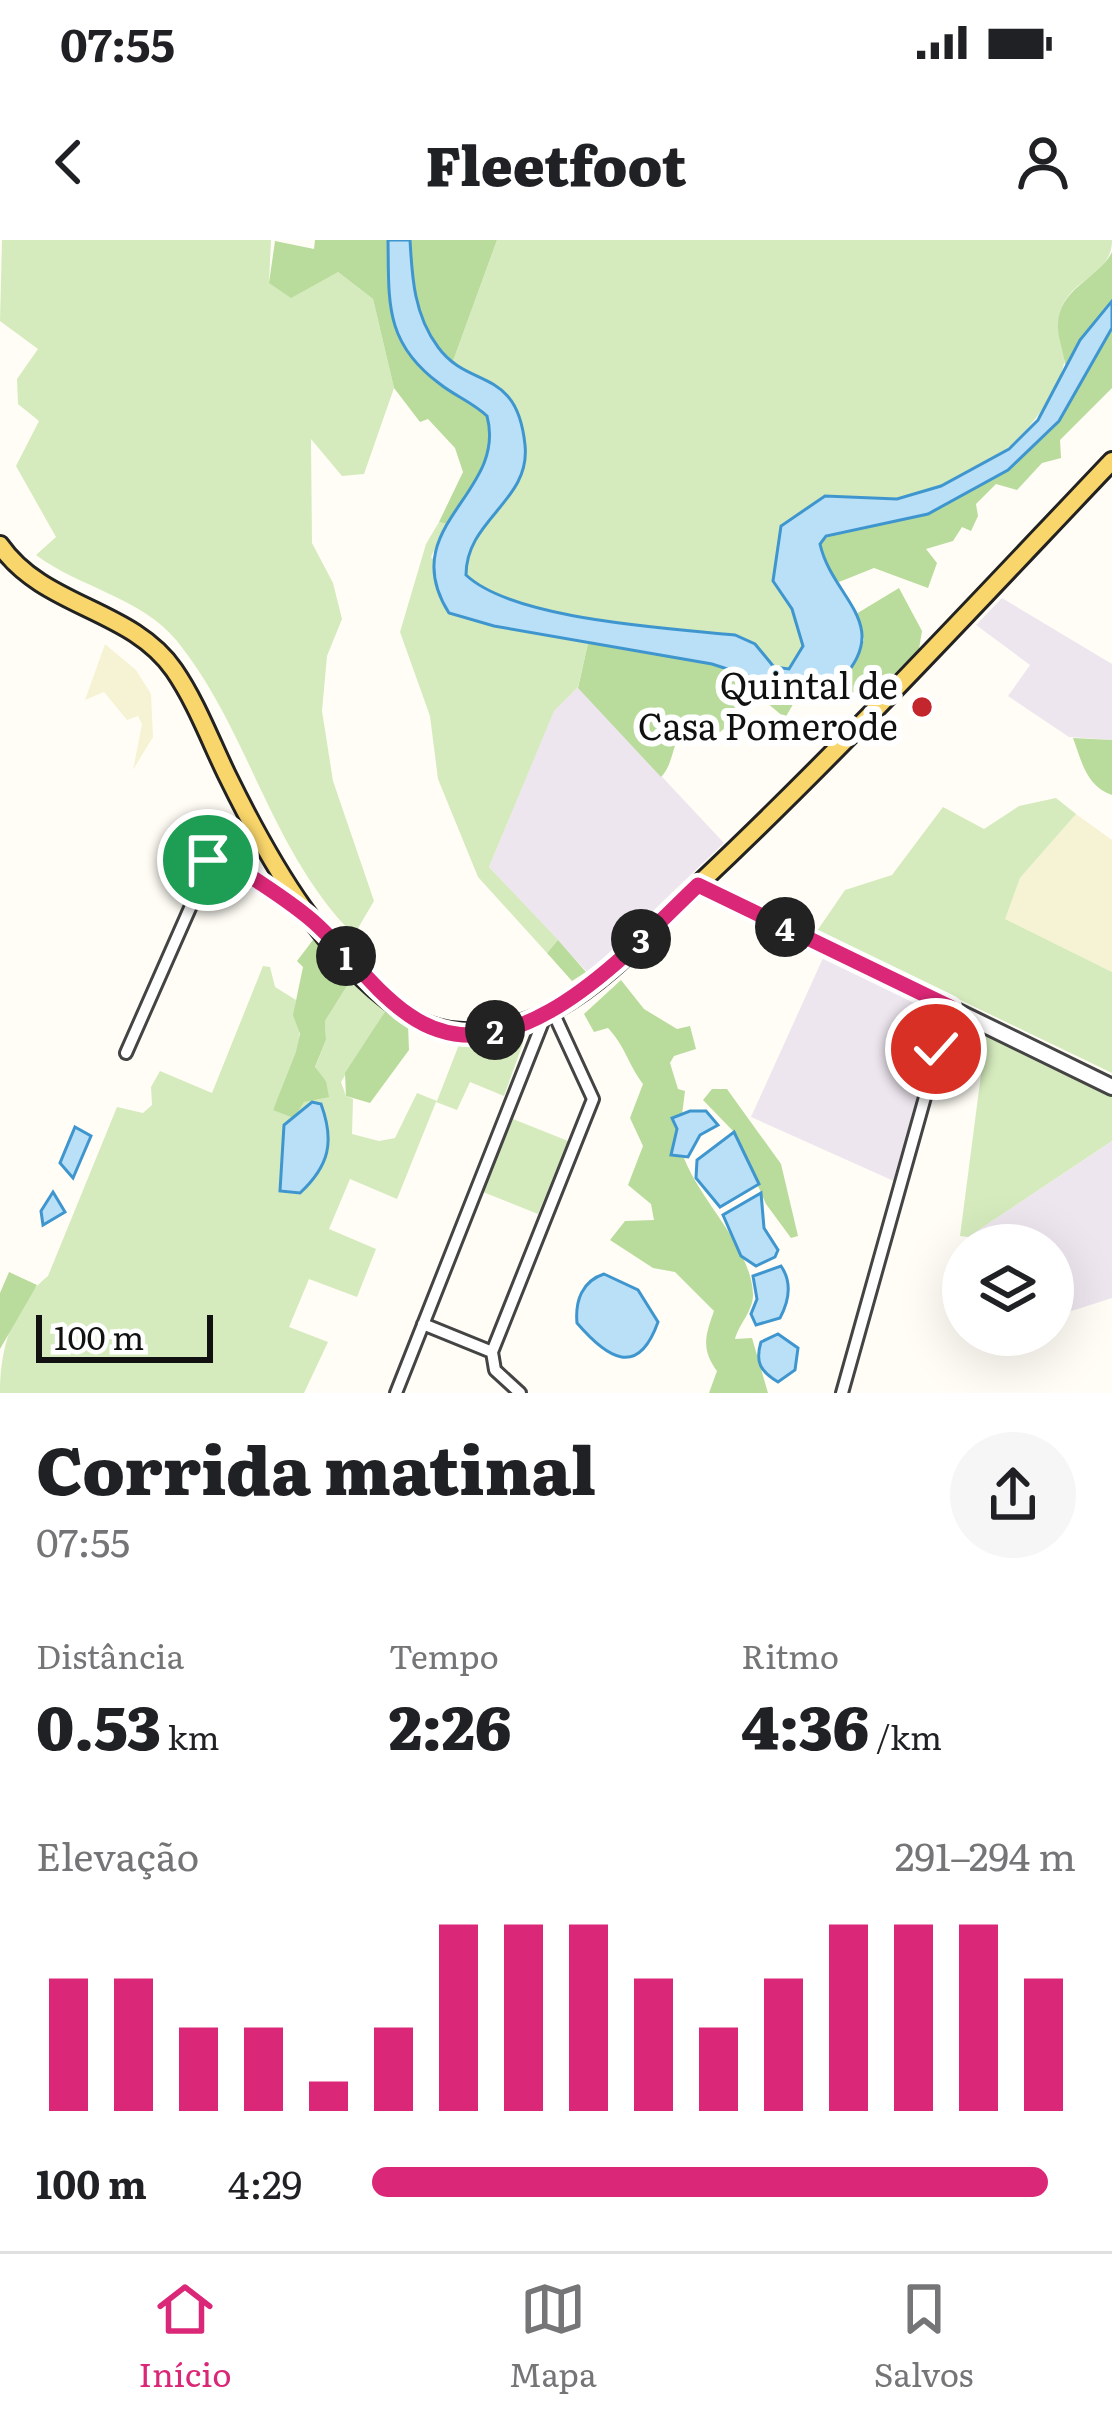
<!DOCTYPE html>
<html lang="pt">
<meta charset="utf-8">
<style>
body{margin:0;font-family:Literata,serif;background:#f6f6f6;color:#202124;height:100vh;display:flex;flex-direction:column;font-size:45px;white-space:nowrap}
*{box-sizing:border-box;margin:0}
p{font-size:39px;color:#757577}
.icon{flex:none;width:66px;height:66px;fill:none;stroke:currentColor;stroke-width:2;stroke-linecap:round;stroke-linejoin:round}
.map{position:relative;height:1153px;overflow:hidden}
.side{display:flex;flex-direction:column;background:#fff;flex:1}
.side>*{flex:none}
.fabs{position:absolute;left:942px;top:984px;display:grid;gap:24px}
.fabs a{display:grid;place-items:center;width:132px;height:132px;border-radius:50%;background:#fff;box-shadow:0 12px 48px #0002;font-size:60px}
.scale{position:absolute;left:36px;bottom:30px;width:177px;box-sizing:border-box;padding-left:12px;border:6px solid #111;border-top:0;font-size:33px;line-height:42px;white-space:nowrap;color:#111;-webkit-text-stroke:9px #fff;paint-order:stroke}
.pin{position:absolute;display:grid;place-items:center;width:102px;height:102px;color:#fff;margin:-51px;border:6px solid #fff;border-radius:50%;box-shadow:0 3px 12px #0007}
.km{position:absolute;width:60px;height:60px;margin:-30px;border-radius:50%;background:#222;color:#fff;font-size:33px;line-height:60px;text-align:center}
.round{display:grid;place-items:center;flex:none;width:126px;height:126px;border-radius:63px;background:#f6f6f6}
.summary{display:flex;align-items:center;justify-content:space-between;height:204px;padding:0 36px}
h1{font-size:66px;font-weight:800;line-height:90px}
.metrics{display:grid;grid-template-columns:repeat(3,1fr);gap:18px;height:204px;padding:12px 36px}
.metrics div{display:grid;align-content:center}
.metrics b{font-size:60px;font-weight:800}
.metrics small{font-size:33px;font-weight:400}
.metrics p{font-size:33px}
.chart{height:336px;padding:24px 36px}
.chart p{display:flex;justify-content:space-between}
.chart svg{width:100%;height:216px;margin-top:12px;stroke:#db2777;stroke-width:6}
ul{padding:0 36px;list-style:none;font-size:39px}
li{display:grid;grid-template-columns:192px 144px 1fr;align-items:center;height:90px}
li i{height:30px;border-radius:15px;background:#db2777}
.status{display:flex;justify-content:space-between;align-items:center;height:84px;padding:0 60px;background:#fff;direction:ltr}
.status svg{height:33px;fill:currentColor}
header{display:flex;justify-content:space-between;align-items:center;height:156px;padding:0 36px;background:#fff;font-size:54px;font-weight:800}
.tabs{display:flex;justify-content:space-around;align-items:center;height:168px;border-top:3px solid #e0e0e0;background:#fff;font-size:33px;color:#757577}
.tabs a{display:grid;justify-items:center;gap:6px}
.tabs .active{color:#db2777}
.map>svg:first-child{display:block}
.industrial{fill:#eee6ef}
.farmland{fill:#f6f3d4}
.green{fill:#d5ebbd}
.forest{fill:#b9dc9c}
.water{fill:#b9e0f7;stroke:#3f96cf;stroke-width:3}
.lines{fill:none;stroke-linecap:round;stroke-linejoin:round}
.minor-casing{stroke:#444;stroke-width:16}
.tertiary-casing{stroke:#444;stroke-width:20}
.primary-casing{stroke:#222;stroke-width:22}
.minor{stroke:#fff;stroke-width:10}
.tertiary{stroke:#fff;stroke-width:14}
.primary{stroke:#f9d66b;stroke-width:16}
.route-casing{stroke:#fff;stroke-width:24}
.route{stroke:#db2777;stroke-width:15}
.poi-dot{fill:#c4262e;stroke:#fff;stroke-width:4.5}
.labels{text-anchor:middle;stroke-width:12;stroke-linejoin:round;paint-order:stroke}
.poi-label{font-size:36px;fill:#111;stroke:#fff;text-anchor:end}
</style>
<div class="status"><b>07:55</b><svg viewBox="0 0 49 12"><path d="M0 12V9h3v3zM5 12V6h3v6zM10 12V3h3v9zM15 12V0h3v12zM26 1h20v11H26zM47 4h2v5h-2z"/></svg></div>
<header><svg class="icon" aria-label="back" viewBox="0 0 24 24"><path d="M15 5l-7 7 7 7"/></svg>Fleetfoot<svg class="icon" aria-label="person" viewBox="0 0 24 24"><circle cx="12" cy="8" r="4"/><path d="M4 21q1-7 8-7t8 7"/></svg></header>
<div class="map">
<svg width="1112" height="1153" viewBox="0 0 1112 1153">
<rect width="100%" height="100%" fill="#fffdf5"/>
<!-- industrial -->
<path class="industrial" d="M1002,358L1112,424V500L1069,497L1008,456L1030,425L976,385Z
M578,447L724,603L588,733L489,627L554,470Z
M823,718L941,774L896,942L751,877Z
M1112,901V1058L1053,1077V1005H972L968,997Z"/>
<!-- farmland -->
<path class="farmland" d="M105,404L136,430L151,454L153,497L133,530L142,484L138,476L127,480L104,452L85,460Z
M1076,574L1112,600V732L1004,679L1020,638Z"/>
<!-- green -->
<path class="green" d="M271,0L269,43L338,32L373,59L394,148L364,234L342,236L311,199L312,303L333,343L342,379L327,416L322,471L333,541L374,661L354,695C270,611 249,490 177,401C141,357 80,348 36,315L56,297L16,226L39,181L18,164L17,139L38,109L0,81L2,0Z
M497,0H1112C1112,35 1073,37 1061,69C1053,91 1070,109 1062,131C1039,198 965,250 896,259C883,261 871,257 859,260C833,266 806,278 781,286L773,341L792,369L803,406L790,429L774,427L755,404L735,395C669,388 513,379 466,335L473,298L495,272L453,121Z
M439,282L447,284L431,317L494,386L589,399L578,447L554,471L489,627L558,700L547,713L478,637L438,539L430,476L400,392L426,304Z
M1056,558L1076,574L1020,638L1005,679L1112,732V833L817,691L845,650L892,635L943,567L984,589L1019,566Z
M263,726L270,727L275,747L296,760C294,774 297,778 299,791C303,816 284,848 273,870L304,862L326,841L315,828L326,800L325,781L352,738L386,770L341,842L346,856L353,859L352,894L379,901L395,898L417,853L437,861L460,802L515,797L523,803L504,856L470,842L457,870L436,862L397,959L350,939L329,989L376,1009L357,1057L309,1039L289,1087L328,1102L304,1153H0C0,1109 12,1065 48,1036L117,867L143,873L152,865L151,847L160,831L212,853Z
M986,796L1112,857V901L968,997L960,996Z
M513,879L568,901L538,974L483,952Z"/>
<!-- forest -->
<path class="forest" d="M315,0H388C389,48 387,73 412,117C428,145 490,156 491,192C491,226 463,256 447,284L439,282L463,232L455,208L428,179L420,182L394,148L373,59L338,32L291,58L269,43L275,1L314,9Z
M410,0H497L453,121C417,89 412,45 410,0Z
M1112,12V61L1065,125C1064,112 1058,99 1058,87C1057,48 1099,39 1112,12Z
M1112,88V148L1060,200L1061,218L1042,223L1017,250L996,244L976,264L978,276L971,291L962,287L953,301L926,309L937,323L928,348L874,328L839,342L825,326L820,304L835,290L928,274L1008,230L1059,181Z
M899,348L922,391L919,409L874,454L795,461L785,478L761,458L714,497L688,486C670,501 676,521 661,537L578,448L589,399L712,424L783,447L842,439L864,400L856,374Z
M1073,498L1112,500V555C1086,546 1082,522 1073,498Z
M316,696L352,738L325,781L326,800L315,827L326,841L329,857L304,862L294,878L273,870L296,812L300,794L293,775L303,727L297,721Z
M558,700L586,732L572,741L547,713Z
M621,740L644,769L677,789L690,786L696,809L674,816L670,823L678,849L685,851L682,875L673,879L677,889L671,915L684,918C700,961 752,1008 753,1055C753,1071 739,1084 735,1099L752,1098L768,1153H709L717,1131C701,1109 705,1096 714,1071L675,1032L653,1028L610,1000L625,981L654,980L651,964L628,945L643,906L630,878L643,844C628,824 625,806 608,788L594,792L584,774Z
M386,770L408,785L409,810L370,863L346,856L345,833Z
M712,849H727L781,924L798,996L791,998L766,964L734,892L703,860Z
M9,1032L37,1045L0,1109V1053Z"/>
<!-- water -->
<path class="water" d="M388,0H410C412,37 414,75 438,107C469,150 517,126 525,205C531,261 466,279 466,335C514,380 668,388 735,395L755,404L774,427L789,429L803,406L792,369L773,341L781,286L825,256L897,259L941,246L1009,209L1038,180L1080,100L1112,61V88L1059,181L1008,230L928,274L826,296L820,304C832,358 893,383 842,439L783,447L712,424L494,386L449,373C394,286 508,254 487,176C472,162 455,156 440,144C384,103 389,62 388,0Z
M312,862L321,864C335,902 329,926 300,953L280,951L284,885Z
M690,871H706L718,885L700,895L688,917L671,915L677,889L672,878Z
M75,887L91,896L73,938L60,923Z
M734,892L759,944L720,967L696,938L697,920Z
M53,952L65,972L43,985L41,971Z
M761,953L764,988L778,1010L775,1017L756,1026L741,1016L723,975Z
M781,1026C792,1042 789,1061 780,1078L756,1085L751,1074L757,1059L753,1036Z
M604,1034L638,1050L658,1082C638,1138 608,1119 577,1083C575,1061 582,1041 604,1034Z
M778,1094L798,1108L795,1130L778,1142C760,1131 755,1122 761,1102Z"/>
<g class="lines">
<defs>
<path id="minor" d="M126,813L213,616L226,619L301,673
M423,1084L492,1112
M396,1153L546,774
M520,1153L495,1130L492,1112L593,859L552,770
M842,1153L950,768"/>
<path id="tertiary" d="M698,645L1112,847"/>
<path id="primary" d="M0,305C44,368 131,368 174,430C196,462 210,500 227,535C270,623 326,722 412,777C453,803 509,792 551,771C609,741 654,686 701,642C844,507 977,363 1112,221"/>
</defs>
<!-- minor casing -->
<use href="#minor" class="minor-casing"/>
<!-- tertiary casing -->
<use href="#tertiary" class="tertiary-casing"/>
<!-- primary casing -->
<use href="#primary" class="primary-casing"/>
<!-- minor -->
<use href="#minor" class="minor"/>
<!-- tertiary -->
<use href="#tertiary" class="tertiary"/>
<!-- primary -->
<use href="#primary" class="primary"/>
</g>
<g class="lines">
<defs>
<path id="route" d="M208,620L226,619C255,641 290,660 316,684C348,713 373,750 409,775C512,847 631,708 698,645L950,767L936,809"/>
</defs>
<!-- route casing -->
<use href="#route" class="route-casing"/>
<!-- route -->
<use href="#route" class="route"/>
</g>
<!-- markers -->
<circle class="poi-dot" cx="922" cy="467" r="12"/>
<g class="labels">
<!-- poi labels -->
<g class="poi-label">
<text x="898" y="459">Quintal de<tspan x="898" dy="41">Casa Pomerode</tspan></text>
</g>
</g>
</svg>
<div class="fabs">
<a><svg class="icon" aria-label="layers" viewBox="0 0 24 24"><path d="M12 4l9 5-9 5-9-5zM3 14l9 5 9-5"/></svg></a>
</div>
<div class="scale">100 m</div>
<div class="pin" style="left:208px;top:620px;background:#1e9e55"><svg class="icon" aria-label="arrive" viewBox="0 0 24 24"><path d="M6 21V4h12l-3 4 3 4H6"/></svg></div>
<div class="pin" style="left:936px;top:809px;background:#d93025"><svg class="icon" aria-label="check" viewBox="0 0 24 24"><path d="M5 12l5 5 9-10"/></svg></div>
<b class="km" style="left:346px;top:716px">1</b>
<b class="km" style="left:495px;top:790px">2</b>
<b class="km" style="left:641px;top:699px">3</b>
<b class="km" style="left:785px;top:687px">4</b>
</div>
<section class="side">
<div class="summary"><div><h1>Corrida matinal</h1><p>07:55</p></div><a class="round"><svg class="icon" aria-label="share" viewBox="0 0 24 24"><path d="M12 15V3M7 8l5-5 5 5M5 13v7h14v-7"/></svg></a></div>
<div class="metrics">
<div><p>Distância</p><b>0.53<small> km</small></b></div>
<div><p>Tempo</p><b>2:26</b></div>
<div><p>Ritmo</p><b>4:36<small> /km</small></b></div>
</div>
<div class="chart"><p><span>Elevação</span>291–294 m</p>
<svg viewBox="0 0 160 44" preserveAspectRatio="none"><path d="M5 44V17M15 44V17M25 44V27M35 44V27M45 44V38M55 44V27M65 44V6M75 44V6M85 44V6M95 44V17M105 44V27M115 44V17M125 44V6M135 44V6M145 44V6M155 44V17"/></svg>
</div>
<ul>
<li><b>100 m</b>4:29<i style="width:96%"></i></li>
</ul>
</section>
<nav class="tabs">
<a class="active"><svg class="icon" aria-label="home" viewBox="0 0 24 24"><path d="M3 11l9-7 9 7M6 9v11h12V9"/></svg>Início</a>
<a><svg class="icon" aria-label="map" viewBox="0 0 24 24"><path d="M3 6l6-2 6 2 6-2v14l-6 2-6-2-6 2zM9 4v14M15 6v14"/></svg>Mapa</a>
<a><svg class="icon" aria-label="saved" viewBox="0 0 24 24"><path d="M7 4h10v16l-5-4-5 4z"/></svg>Salvos</a>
</nav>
